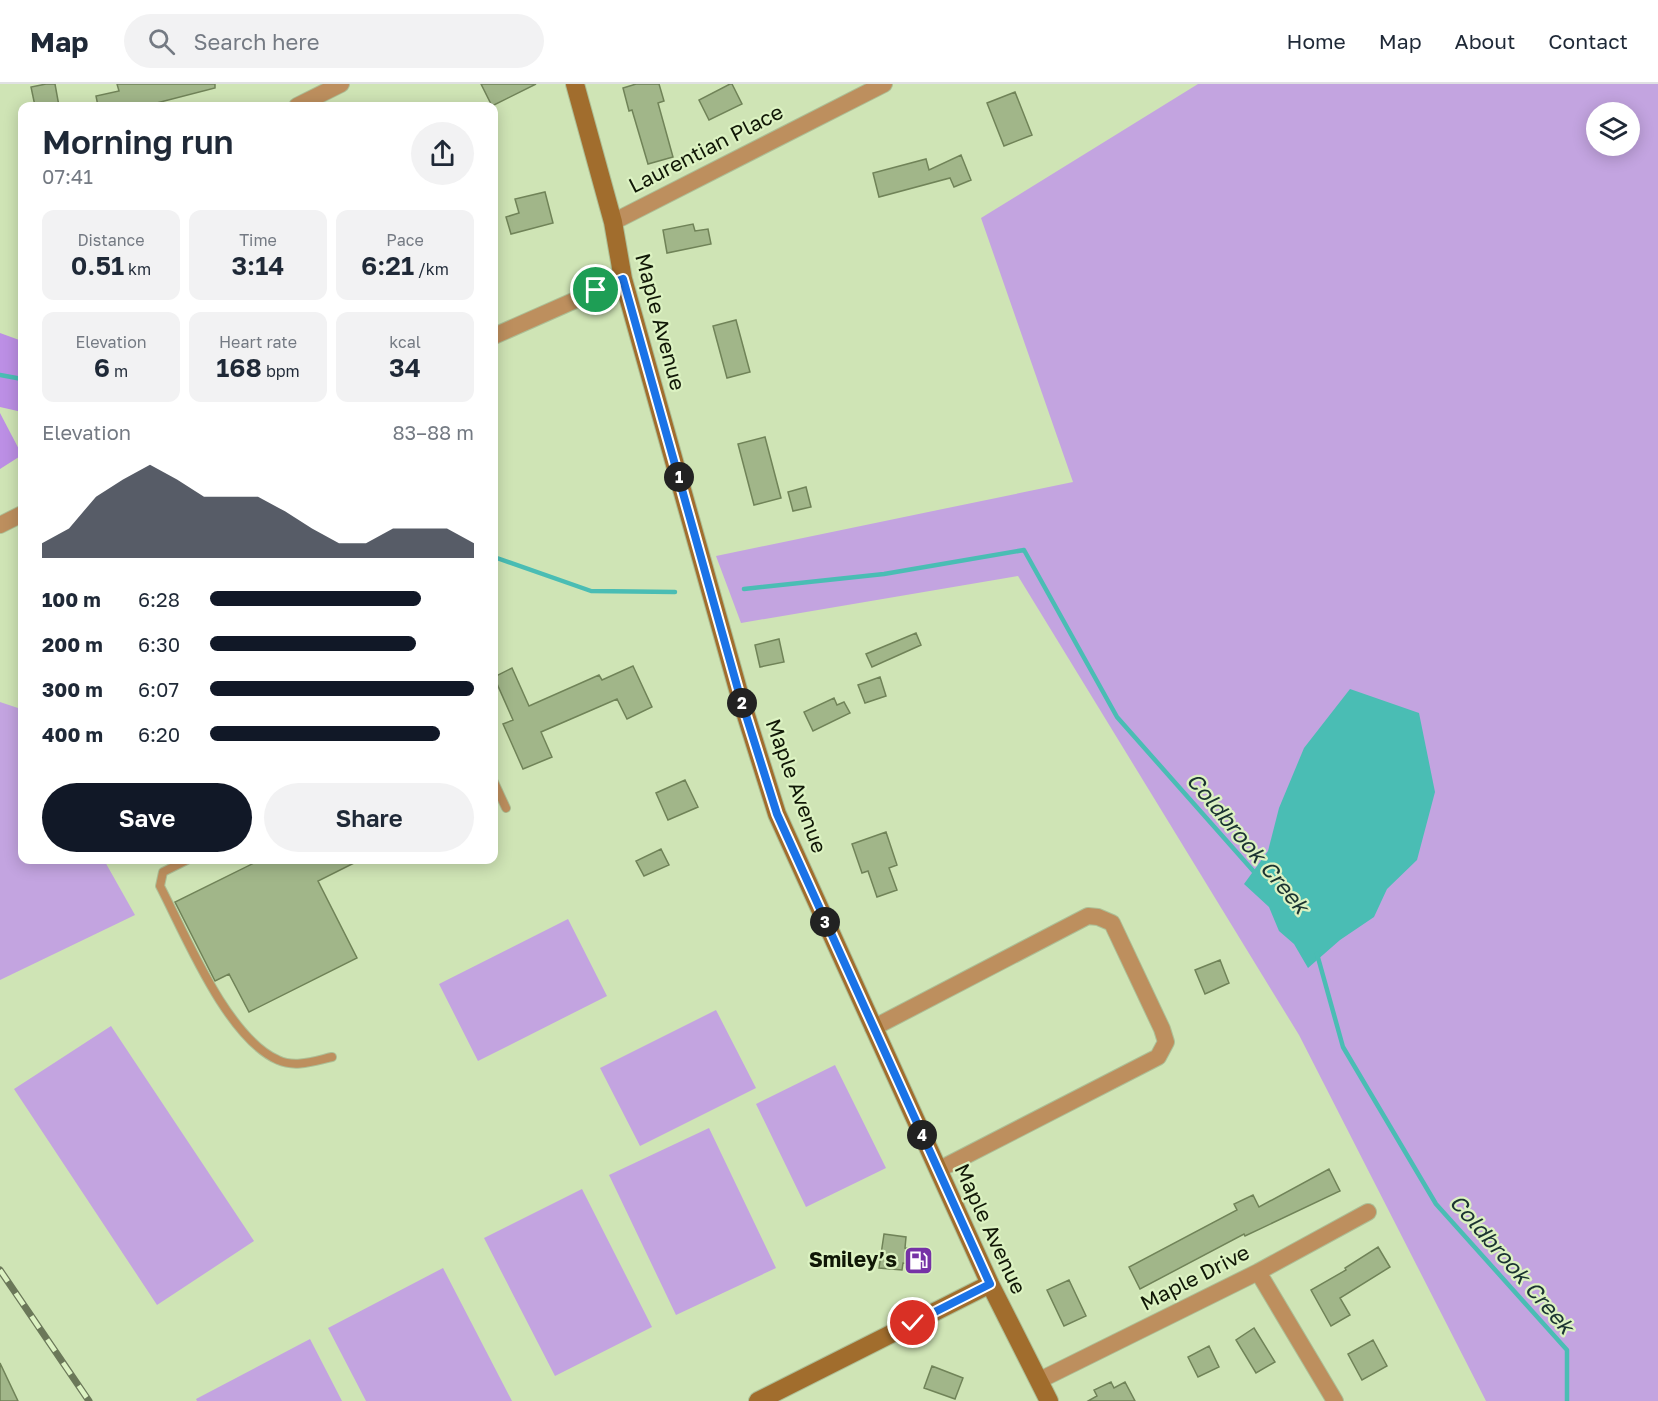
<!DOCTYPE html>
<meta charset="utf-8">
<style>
body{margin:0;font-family:"Golos Text",sans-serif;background:#f2f2f3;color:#1f2937;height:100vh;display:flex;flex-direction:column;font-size:22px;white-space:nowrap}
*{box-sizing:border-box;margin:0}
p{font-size:20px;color:#747a83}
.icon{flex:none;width:33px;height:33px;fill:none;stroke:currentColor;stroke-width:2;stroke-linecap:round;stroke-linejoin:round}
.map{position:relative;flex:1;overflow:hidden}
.details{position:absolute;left:18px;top:18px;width:480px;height:762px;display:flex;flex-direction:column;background:#fff;border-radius:12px;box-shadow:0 3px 15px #0003}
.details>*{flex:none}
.fabs{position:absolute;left:1586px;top:18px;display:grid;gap:12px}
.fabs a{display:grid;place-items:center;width:54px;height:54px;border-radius:50%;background:#fff;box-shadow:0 3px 15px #0003;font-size:30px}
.pin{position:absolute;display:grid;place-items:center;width:51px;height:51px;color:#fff;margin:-26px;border:3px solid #fff;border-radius:50%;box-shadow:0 2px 6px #0007}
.km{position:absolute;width:30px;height:30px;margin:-15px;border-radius:50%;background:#222;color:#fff;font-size:16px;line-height:30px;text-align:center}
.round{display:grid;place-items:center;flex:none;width:63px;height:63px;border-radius:32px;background:#f2f2f3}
.summary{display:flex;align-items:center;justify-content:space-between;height:102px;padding:0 24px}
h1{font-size:33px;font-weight:600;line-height:45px}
.metrics{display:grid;grid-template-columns:repeat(3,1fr);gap:9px;height:102px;padding:6px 24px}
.metrics div{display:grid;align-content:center;border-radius:12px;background:#f2f2f3;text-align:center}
.metrics b{font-size:26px;font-weight:600}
.metrics small{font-size:16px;font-weight:400}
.metrics p{font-size:16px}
.chart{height:168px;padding:12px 24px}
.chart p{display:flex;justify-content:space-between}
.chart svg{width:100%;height:108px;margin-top:6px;fill:#111827;opacity:.7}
.button{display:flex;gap:12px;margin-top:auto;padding:12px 24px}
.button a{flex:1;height:69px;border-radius:36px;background:#111827;color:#fff;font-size:24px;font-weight:600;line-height:69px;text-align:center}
.button a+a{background:#f2f2f3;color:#1f2937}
ul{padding:0 24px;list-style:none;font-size:20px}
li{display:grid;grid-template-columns:96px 72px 1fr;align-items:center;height:45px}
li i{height:15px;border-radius:8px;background:#111827}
header{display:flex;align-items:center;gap:36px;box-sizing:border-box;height:84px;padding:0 30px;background:#fff;border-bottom:2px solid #e0e1e3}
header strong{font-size:28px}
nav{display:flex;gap:33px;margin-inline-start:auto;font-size:21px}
.search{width:420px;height:54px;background:#f2f2f3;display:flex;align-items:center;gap:15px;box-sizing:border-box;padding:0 21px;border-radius:33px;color:#747a83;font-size:22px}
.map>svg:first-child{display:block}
.green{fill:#c3a4e0;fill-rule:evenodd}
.forest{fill:#bc8fe5}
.water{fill:#4abdb4}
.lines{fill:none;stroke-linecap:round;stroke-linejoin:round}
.stream{stroke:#4abdb4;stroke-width:4.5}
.building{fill:#a1b689;stroke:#708358;stroke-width:1.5}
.service-casing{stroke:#adbf96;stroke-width:10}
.minor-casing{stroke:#adbf96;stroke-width:18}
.secondary-casing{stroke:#adbf96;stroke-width:20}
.service{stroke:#bd8f5e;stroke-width:8}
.minor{stroke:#bd8f5e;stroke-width:16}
.secondary{stroke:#a16d2d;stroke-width:18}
.rail-casing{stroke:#6b7859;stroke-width:7}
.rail{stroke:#dcf2c2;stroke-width:4.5;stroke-dasharray:14;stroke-linecap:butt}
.route-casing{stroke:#fff;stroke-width:12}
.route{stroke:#1a73e8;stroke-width:8}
.labels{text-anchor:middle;stroke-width:4.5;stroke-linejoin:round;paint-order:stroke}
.street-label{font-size:21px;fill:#101706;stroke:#dcf2c2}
.poi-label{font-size:21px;font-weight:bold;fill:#101706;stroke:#dcf2c2;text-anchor:end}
.water-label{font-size:22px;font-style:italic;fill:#1a3331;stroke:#dcf2c2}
</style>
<header>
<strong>Map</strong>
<div class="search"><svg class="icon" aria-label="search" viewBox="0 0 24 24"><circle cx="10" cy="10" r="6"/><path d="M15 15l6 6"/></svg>Search here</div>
<nav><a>Home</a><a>Map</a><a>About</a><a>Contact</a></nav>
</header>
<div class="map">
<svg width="1658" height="1317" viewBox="0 0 1658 1317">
<rect width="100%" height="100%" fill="#cfe4b5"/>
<!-- green -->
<path class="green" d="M1198,0H1658V1317H1486L1299,951L1018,492L741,539L716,472L1073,398L981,134ZM1596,28H1629V62H1596Z
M0,618L21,625L22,627V776H104L135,831L0,896Z
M568,835L607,912L478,977L439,900Z
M716,926L756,1004L640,1062L600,984Z
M111,942L254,1157L157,1221L14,1005Z
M835,981L886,1084L806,1123L756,1020Z
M709,1044L776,1184L676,1231L609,1091Z
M582,1105L652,1243L555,1292L484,1154Z
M443,1184L512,1317H366L328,1244Z
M310,1255L342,1317H197L196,1315Z"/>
<!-- forest -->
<path class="forest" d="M0,249L22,257V328L0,323Z
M0,329L22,371L0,385Z"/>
<!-- water -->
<path class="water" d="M1350,605L1419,629L1435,708L1417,776L1387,805L1374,833L1340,856L1308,884L1294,860L1279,847L1269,823L1244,800L1268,767L1279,724L1304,664Z"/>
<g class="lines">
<!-- stream -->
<path class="stream" d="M0,291L22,295
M494,473L591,507L675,508
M744,505L884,490L1024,466L1117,633L1256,790
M1317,870L1343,963L1436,1120L1567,1266V1317"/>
</g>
<!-- building -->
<path class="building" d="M46,0H55L59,22H35L31,3Z
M117,0H215V4L145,22H98L96,12L119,7Z
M481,0H536L492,22Z
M636,0H659L664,17L658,19L673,73L648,80L632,26L629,27L623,4Z
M730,0H732L742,20L709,36L699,16Z
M1015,8L1032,51L1004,62L987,19Z
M961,71L971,96L954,103L950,94L879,113L873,89L926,75L929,86Z
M545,108L553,139L511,150L506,133L519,129L515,115Z
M693,140L695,147L708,145L711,160L667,169L663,146Z
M736,236L750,288L727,294L713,242Z
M765,353L781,414L754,421L738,360Z
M806,403L811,423L793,427L788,408Z
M916,549L921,561L872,583L866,570Z
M779,555L784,578L760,583L755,561Z
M633,582L652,623L627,635L617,615L541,648L552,673L523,685L503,640L513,636L494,593L512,584L529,622L599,591L602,596Z
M880,593L886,612L865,619L858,601Z
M834,614L837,621L844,618L850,629L813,647L804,628Z
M685,696L698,723L668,736L656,709Z
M886,748L897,781L889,784L897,806L877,813L868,787L862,789L852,760Z
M661,765L669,781L644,792L636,777Z
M260,776H360L318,797L357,874L249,928L229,890L215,897L175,818Z
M1220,876L1229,899L1205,910L1195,886Z
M1329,1085L1340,1107L1245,1152L1244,1150L1140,1205L1129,1183L1237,1126L1234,1120L1253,1111L1259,1123Z
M884,1150L906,1153L905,1164L929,1168L926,1182L903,1179L902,1186L879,1184Z
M1378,1163L1390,1183L1340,1214L1350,1231L1331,1242L1311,1206L1346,1186L1345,1184Z
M1069,1196L1086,1232L1064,1242L1047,1206Z
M1254,1244L1275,1278L1256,1289L1236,1256Z
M1373,1256L1387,1282L1362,1296L1348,1270Z
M1209,1262L1219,1283L1198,1293L1188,1273Z
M0,1279L18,1317H0Z
M932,1282L963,1294L955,1315L924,1304Z
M1111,1298L1114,1304L1125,1298L1135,1317H1088L1097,1312L1094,1306Z"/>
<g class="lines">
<defs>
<path id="service" d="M494,698L506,724
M187,776L163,788L160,802C185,850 227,954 278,976C295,984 314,977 332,973"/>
<path id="minor" d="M297,22L341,0
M613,138L884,0
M494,252L623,195
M0,441L22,430
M873,944L1088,832L1098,833L1112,839L1162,945L1166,958L1158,973L938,1086
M1258,1188L1335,1317
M1040,1296L1258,1188L1368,1128"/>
<path id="secondary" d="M575,0L613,138L623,195L739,609L777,730L990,1200L1049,1317
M758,1317L990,1200"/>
</defs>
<!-- service casing -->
<use href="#service" class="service-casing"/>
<!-- minor casing -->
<use href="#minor" class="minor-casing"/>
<!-- secondary casing -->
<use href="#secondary" class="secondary-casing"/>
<!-- service -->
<use href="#service" class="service"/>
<!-- minor -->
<use href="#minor" class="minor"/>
<!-- secondary -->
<use href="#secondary" class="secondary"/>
<defs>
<path id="rail" d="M0,1186L89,1317"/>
</defs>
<!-- rail casing -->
<use href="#rail" class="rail-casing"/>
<!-- rail -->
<use href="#rail" class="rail"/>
</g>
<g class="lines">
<defs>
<path id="route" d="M596,206L623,195L739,609L777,730L990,1200L913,1239"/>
</defs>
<!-- route casing -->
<use href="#route" class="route-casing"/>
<!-- route -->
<use href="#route" class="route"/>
</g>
<!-- icons -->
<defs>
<symbol id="fuel-square" viewBox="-11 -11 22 22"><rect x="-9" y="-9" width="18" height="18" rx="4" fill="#7632a6" stroke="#dcf2c2"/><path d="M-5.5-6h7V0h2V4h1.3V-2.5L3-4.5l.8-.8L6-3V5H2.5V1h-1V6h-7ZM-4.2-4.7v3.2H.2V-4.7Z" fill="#fff"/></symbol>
</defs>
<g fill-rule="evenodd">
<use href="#fuel-square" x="902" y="1160" width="33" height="33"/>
</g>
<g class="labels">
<!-- street labels -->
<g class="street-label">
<text transform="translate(706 65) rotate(-27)" y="7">Laurentian Place</text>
<text transform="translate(660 238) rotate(75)" y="7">Maple Avenue</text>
<text transform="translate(796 702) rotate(70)" y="7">Maple Avenue</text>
<text transform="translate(990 1145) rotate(65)" y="7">Maple Avenue</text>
<text transform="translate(1195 1194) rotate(-27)" y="7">Maple Drive</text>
</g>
<!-- poi labels -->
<g class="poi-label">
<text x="897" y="1183">Smiley’s</text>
</g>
<!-- water labels -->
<g class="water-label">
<text transform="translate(1248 759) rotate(50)" y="8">Coldbrook Creek</text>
<text transform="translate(1512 1180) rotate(49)" y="8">Coldbrook Creek</text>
</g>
</g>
</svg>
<div class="fabs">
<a><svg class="icon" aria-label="layers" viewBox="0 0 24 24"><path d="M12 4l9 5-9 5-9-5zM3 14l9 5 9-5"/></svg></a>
</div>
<div class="pin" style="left:596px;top:206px;background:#1e9e55"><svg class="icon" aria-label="arrive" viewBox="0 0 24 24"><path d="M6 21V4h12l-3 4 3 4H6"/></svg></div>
<div class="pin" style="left:913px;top:1239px;background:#d93025"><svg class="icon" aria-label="check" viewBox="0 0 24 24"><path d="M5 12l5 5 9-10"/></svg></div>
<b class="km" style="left:679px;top:393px">1</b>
<b class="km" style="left:742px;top:619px">2</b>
<b class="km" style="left:825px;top:838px">3</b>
<b class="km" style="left:922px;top:1051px">4</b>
<section class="details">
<div class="summary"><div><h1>Morning run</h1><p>07:41</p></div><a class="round"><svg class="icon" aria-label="share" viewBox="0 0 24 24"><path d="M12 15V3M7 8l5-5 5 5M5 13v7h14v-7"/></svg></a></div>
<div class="metrics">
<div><p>Distance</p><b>0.51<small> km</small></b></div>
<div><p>Time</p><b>3:14</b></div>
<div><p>Pace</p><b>6:21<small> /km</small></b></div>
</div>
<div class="metrics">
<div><p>Elevation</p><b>6<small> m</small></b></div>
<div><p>Heart rate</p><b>168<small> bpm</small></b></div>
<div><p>kcal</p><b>34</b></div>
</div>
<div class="chart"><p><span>Elevation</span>83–88 m</p>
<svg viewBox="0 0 160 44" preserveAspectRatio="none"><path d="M0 44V38L10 32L20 19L30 12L40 6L50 12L60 19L70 19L80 19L90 25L100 32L110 38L120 38L130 32L140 32L150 32L160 38V44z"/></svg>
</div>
<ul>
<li><b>100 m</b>6:28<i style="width:80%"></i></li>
<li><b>200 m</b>6:30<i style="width:78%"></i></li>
<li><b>300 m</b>6:07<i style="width:100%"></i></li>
<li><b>400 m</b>6:20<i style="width:87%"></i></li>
</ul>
<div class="button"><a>Save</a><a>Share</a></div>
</section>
</div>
